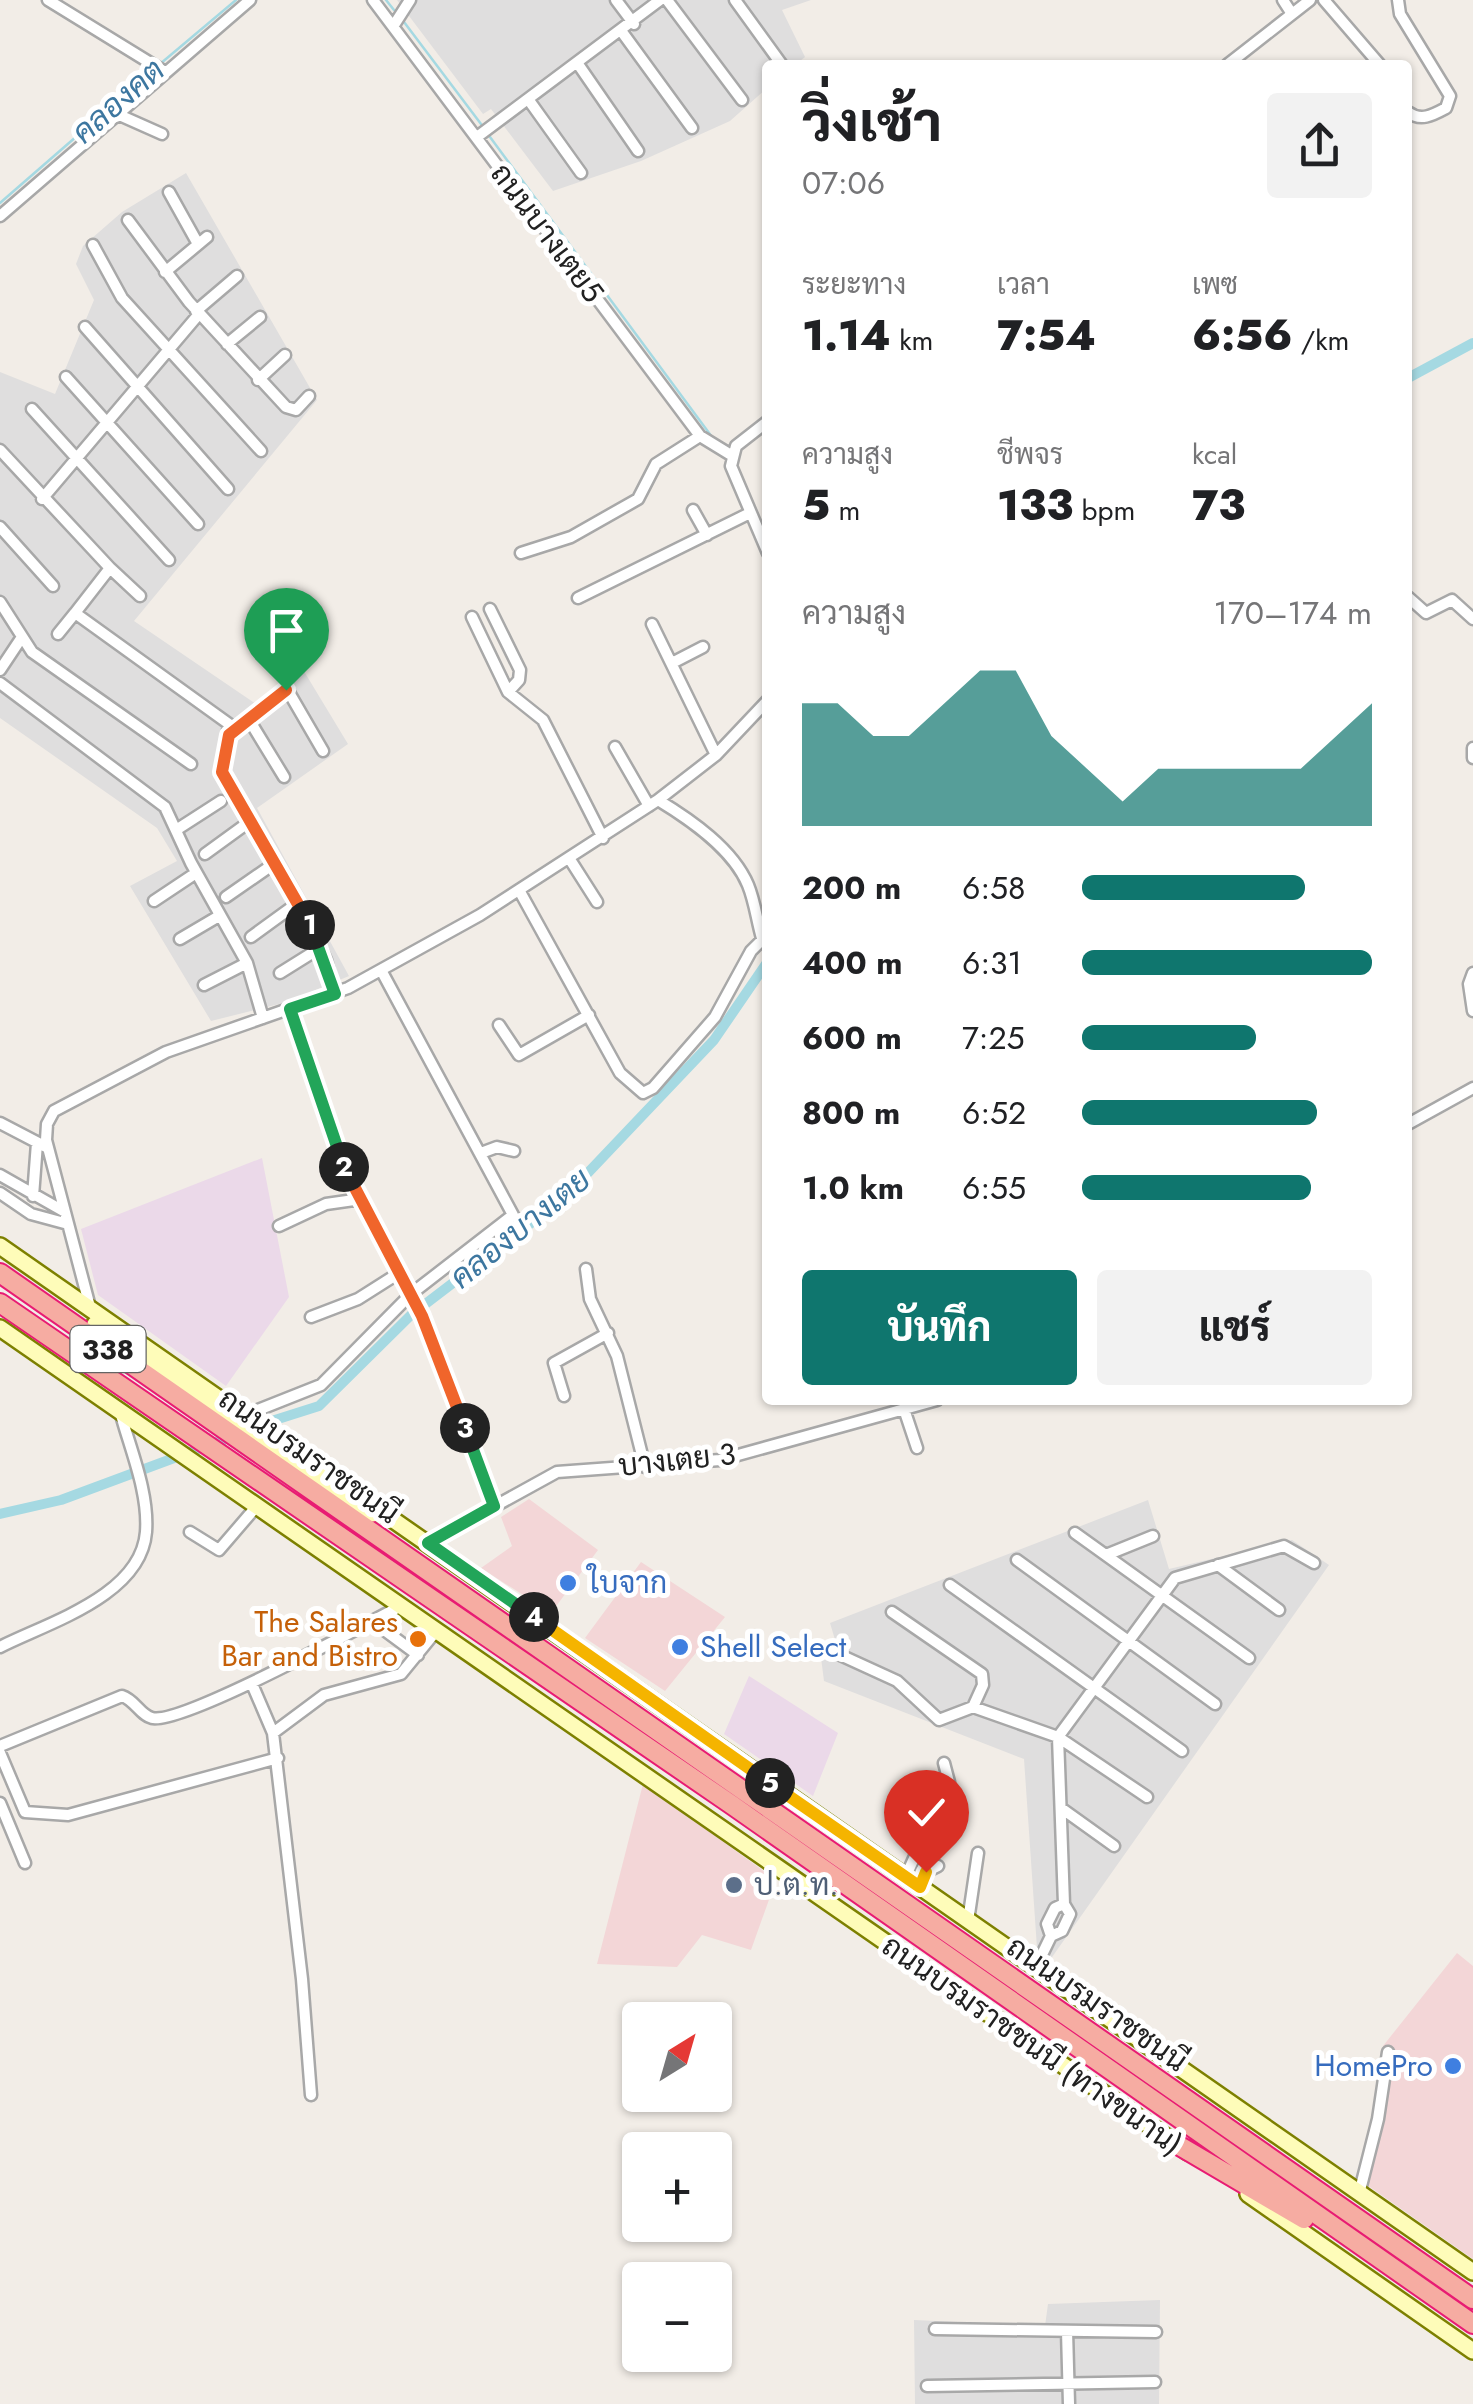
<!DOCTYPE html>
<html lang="th">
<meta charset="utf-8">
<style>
body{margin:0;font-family:Jost,Sarabun,sans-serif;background:#f2f2f2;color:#202124;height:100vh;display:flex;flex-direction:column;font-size:38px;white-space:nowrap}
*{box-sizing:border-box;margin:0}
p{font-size:32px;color:#757577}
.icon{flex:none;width:55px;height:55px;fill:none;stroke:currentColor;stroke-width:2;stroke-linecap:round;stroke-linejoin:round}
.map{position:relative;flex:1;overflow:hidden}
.sheet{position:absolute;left:762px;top:60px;width:650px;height:1345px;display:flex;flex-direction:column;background:#fff;border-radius:10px;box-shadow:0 2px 8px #0004}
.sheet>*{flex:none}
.needle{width:65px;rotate:37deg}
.buttons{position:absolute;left:622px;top:2002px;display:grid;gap:20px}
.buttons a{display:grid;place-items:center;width:110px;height:110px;border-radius:10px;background:#fff;box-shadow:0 2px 8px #0004;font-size:50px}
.pin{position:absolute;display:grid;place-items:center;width:85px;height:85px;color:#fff;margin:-102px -42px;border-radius:50% 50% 50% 0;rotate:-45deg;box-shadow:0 0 10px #0007}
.pin .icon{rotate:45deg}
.km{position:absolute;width:50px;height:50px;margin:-25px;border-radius:50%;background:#222;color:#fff;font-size:28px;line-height:50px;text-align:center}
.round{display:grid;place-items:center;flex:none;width:105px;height:105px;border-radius:10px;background:#f2f2f2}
.summary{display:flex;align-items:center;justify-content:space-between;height:170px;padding:0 40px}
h1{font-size:55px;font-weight:800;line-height:75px}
.stats{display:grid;grid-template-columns:repeat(3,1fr);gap:15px;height:170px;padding:10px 40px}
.stats div{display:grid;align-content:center}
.stats b{font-size:42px;font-weight:800}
.stats small{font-size:28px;font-weight:400}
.stats p{font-size:28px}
.chart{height:280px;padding:20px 40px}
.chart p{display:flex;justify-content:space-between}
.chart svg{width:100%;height:180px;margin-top:10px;fill:#0f766e;opacity:.7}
.primary-button{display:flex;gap:20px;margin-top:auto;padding:20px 40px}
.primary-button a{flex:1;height:115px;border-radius:10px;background:#0f766e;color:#fff;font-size:40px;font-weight:800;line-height:115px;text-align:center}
.primary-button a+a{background:#f2f2f2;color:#202124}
ul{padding:0 40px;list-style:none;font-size:32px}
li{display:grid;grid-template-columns:160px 120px 1fr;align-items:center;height:75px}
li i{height:25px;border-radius:12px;background:#0f766e}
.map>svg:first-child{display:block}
.residential{fill:#dfdede}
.commercial{fill:#f3d6d7}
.industrial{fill:#ebd9e9}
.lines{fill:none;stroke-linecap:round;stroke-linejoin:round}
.stream{stroke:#a5d9e2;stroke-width:2.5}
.canal{stroke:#a5d9e2;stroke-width:10}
.minor-casing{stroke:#a8a8a8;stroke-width:15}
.secondary-casing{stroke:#7d8000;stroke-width:20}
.trunk-casing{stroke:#e81c73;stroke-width:22}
.minor{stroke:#fff;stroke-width:10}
.secondary{stroke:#fefcb9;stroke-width:15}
.trunk{stroke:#f6aca2;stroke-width:18}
.split-1-casing{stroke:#fff;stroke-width:20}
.split-2-casing{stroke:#fff;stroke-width:20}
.split-3-casing{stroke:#fff;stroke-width:20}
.split-4-casing{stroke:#fff;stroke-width:20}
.split-5-casing{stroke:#fff;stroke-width:20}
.split-6-casing{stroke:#fff;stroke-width:20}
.split-1{stroke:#f0652b;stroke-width:12}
.split-2{stroke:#22a559;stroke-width:12}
.split-3{stroke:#f0652b;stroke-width:12}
.split-4{stroke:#22a559;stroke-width:12}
.split-5{stroke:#f5b400;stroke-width:12}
.split-6{stroke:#f5b400;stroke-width:12}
.shop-dot{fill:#3f7fe0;stroke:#fff;stroke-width:4}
.food-dot{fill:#e8710a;stroke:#fff;stroke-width:4}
.service-dot{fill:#5c6f8a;stroke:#fff;stroke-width:4}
.labels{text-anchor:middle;stroke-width:10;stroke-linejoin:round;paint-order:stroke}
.shield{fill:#fff;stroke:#646464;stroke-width:2.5}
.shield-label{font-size:28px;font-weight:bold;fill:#212121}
.street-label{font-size:30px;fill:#212121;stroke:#fff}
.shop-label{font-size:30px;fill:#366cbe;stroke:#fff;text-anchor:start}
.food-label{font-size:30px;fill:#c56008;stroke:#fff;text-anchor:end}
.service-label{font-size:30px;fill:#4e5e75;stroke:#fff;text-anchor:start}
.water-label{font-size:32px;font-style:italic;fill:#3d77a0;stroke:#fff}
</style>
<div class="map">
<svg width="1473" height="2404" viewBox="0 0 1473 2404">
<rect width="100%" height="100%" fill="#f2ede7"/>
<!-- residential -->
<path class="residential" d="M397,0H811L782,10L805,57L795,65H768L767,88L730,121L641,161L553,191L491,109L483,114Z
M186,173L317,400L134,621L256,704L302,668L348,744L257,808L349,976L287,1002L211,1021L130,886L177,861L157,828L0,718V372L55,394L94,300L76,264L83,246L122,212Z
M1148,1500L1169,1569L1292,1540L1329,1565L1050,1960L1037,1948L1024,1759L824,1681L820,1650L836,1643L830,1623Z
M1160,2300L1159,2404H915L914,2320L1045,2326L1048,2304Z"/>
<!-- commercial -->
<path class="commercial" d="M529,1499L598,1550L551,1613L481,1568L512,1546L501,1517Z
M641,1562L725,1617L665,1691L585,1638Z
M643,1784L776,1880L751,1950L702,1935L677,1967L597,1964Z
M1457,1953L1473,1966V2259L1367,2185L1383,2046Z"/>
<!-- industrial -->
<path class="industrial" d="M262,1158L289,1297L226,1386L98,1295L81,1229Z
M749,1676L838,1733L813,1796L724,1734Z"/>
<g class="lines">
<!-- stream -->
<path class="stream" d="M386,0L394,10
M404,22L481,124
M160,64L236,0
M490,137L712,437
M0,203L154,69"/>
<!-- canal -->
<path class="canal" d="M1408,378L1473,343
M256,1426L319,1406L411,1315L564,1198L714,1040L768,961
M0,1514L61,1500L236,1435"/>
<defs>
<path id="minor" d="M48,0L165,72
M373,0L700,436L731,455
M616,0L634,24
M667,0L742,100
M735,0L782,65
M1283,0L1292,14
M1324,0L1380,65
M1398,0L1400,14L1450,96L1446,108C1433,115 1421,122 1408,112
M394,25L410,0
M622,32L692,128
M578,64L638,151
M1227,65L1310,0
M528,99L581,173
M117,114L162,134
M477,137L660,0
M169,192L198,244
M0,216L250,0
M128,220L189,302L286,407L296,410L309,396
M93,245L122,298L261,451
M165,272L207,237
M196,311L237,276
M85,327L228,489
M227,344L260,317
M66,377L198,524
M258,380L285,355
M32,409L169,560
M768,421L736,446L731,466L768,553
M0,450L110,568L75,613L229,724L222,772L299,902L326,960L335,994
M42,499L199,314
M693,510L707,535
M0,527L53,586
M521,553L571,537L638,499L656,464L700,436
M110,568L140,596
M1408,597L1426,613L1452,600L1473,619
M578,598L750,513
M0,602L32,652L191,764
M490,609L520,670L519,680L508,692
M472,617L508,692L543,720L603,838
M652,624L716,755
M58,634L75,613
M672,663L703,647
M0,670L22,637
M0,683L165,807L191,863L247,963L263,1018
M248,718L284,777
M229,735L287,689L323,751
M615,747L649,806
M1473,748V758
M658,800C691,820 733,849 748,885C755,902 757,921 762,938
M176,830L221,801
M205,854L249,822
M569,858L597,902
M519,890L620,1073L643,1093L653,1088L715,1017L751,951L768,934
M226,897L275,863
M154,901L196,873
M251,937L299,902
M180,939L219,916
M280,973L320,948
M1473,973L1469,984L1473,1011
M204,985L247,963
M290,1009L336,1146L422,1316L494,1505
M499,1025L519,1055L589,1015
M0,1123L48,1148
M1408,1124L1473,1088
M481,1153L497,1147L514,1151
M0,1175L65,1212
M0,1193L31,1214L68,1224
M33,1196L37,1143
M279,1226L326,1204L361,1199
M586,1269L590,1299L617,1356L645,1467
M90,1307L46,1140L47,1124L54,1111L166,1052L348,988L480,915L658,800L716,755L768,700
M311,1317L358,1299L399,1273
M564,1396L554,1363L608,1333
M904,1409L917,1448
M258,1410L321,1385L411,1294L513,1215L381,970
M190,1532L219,1550L256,1507
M1075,1533L1249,1658
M428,1543L557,1472L720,1460L937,1400
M1106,1555L1153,1536
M1017,1560L1215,1704
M1218,1565L1279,1610
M950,1585L1182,1751
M892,1612L982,1674L983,1685L973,1707L1058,1737L1147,1797
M372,1621L418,1655
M0,1647C47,1623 141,1596 146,1532C149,1492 130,1449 120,1411
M838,1654L897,1681L939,1720L973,1707
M252,1684L273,1733
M0,1746L122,1696C135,1700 140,1715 152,1718C182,1725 364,1625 401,1606
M0,1753L25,1812L68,1815L278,1758
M0,1803L25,1863
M1061,1808L1114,1846
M905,1878L949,1782L944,1763
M919,1887L926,1872L938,1866
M968,1921L978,1853
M1051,1936L1047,1924L1055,1908L1064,1904
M1035,1969L1051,1936L1062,1931L1070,1914L1064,1904L1058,1737L1175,1578L1284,1546L1314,1563
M311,2095L302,1979L273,1733L324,1695L401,1674L437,1630
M1359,2194L1378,2119L1388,2052
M935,2329L1156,2332
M1067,2331L1069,2404
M927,2386L1155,2382"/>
<path id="secondary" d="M0,1246L1473,2272
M95,1324L345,1500L373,1514
M0,1328L1188,2152
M1248,2194L1473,2351"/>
<path id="trunk" d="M0,1273L1473,2299
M0,1303L732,1805L1473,2324
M1178,2145L1304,2219"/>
</defs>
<!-- minor casing -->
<use href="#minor" class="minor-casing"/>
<!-- secondary casing -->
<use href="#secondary" class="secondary-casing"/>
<!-- trunk casing -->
<use href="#trunk" class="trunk-casing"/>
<!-- minor -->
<use href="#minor" class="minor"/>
<!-- secondary -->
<use href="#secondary" class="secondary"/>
<!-- trunk -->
<use href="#trunk" class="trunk"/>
</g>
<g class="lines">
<defs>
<path id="split-1" d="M286,690L229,735L222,772L310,925"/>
<path id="split-2" d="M310,925L335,994L290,1009L344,1167"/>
<path id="split-3" d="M344,1167L422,1316L465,1428"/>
<path id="split-4" d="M465,1428L494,1506L428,1543L534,1617"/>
<path id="split-5" d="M534,1617L770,1783"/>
<path id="split-6" d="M770,1783L920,1887L926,1872"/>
</defs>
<!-- split-1 casing -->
<use href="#split-1" class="split-1-casing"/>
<!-- split-2 casing -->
<use href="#split-2" class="split-2-casing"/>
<!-- split-3 casing -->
<use href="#split-3" class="split-3-casing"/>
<!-- split-4 casing -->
<use href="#split-4" class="split-4-casing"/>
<!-- split-5 casing -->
<use href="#split-5" class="split-5-casing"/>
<!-- split-6 casing -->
<use href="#split-6" class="split-6-casing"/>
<!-- split-1 -->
<use href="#split-1" class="split-1"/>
<!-- split-2 -->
<use href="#split-2" class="split-2"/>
<!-- split-3 -->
<use href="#split-3" class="split-3"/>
<!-- split-4 -->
<use href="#split-4" class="split-4"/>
<!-- split-5 -->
<use href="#split-5" class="split-5"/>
<!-- split-6 -->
<use href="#split-6" class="split-6"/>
</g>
<!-- markers -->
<g class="shop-dot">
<circle cx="568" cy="1583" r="10"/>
<circle cx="680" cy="1647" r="10"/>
<circle cx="1453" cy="2066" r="10"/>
</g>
<circle class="food-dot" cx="418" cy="1639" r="10"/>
<circle class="service-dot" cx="734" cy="1885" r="10"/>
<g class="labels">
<!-- shield labels -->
<rect class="shield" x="70.5" y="1326" width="75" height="46" rx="8"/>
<g class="shield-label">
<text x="108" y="1359">338</text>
</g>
<!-- street labels -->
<g class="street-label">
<text transform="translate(547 233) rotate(53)" y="10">ถนนบางเตย5</text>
<text transform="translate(309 1456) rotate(35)" y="10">ถนนบรมราชชนนี</text>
<text transform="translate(677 1460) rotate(-6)" y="10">บางเตย 3</text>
<text transform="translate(1097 2004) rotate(35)" y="10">ถนนบรมราชชนนี</text>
<text transform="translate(1032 2045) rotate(35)" y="10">ถนนบรมราชชนนี (ทางขนาน)</text>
</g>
<!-- shop labels -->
<g class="shop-label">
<text x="588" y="1593">ใบจาก</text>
<text x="700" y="1657">Shell Select</text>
<text x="1433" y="2076" text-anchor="end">HomePro</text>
</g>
<!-- food labels -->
<g class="food-label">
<text x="398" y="1632">The Salares<tspan x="398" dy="34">Bar and Bistro</tspan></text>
</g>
<!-- service labels -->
<g class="service-label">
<text x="754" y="1895">ป.ต.ท.</text>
</g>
<!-- water labels -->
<g class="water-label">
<text transform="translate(118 101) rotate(-41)" y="11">คลองคต</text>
<text transform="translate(520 1228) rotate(-39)" y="11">คลองบางเตย</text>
</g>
</g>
</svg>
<div class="buttons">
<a><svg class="needle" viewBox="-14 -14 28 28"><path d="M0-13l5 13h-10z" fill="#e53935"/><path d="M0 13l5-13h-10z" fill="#757577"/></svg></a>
<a>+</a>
<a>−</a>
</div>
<div class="pin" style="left:286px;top:690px;background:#1e9e55"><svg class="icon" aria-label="arrive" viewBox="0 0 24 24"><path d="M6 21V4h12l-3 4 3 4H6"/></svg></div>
<div class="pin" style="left:926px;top:1872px;background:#d93025"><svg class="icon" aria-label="check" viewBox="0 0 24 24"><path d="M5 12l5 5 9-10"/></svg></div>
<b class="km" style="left:310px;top:925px">1</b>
<b class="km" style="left:344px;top:1167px">2</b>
<b class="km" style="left:465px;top:1428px">3</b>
<b class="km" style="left:534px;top:1617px">4</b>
<b class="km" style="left:770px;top:1783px">5</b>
<section class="sheet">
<div class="summary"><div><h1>วิ่งเช้า</h1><p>07:06</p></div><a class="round"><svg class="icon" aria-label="share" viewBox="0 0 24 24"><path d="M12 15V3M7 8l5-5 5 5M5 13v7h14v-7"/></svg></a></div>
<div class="stats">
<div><p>ระยะทาง</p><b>1.14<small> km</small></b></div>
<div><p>เวลา</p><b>7:54</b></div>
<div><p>เพซ</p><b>6:56<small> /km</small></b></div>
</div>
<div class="stats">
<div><p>ความสูง</p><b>5<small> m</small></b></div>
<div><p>ชีพจร</p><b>133<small> bpm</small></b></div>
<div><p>kcal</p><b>73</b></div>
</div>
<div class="chart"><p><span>ความสูง</span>170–174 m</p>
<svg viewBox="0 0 160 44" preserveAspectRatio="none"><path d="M0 44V14L10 14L20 22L30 22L40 14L50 6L60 6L70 22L80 30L90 38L100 30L110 30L120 30L130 30L140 30L150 22L160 14V44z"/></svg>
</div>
<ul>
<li><b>200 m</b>6:58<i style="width:77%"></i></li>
<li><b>400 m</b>6:31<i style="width:100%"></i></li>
<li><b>600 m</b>7:25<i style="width:60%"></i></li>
<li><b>800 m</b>6:52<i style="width:81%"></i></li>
<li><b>1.0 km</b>6:55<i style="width:79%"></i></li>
</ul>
<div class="primary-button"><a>บันทึก</a><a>แชร์</a></div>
</section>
</div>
